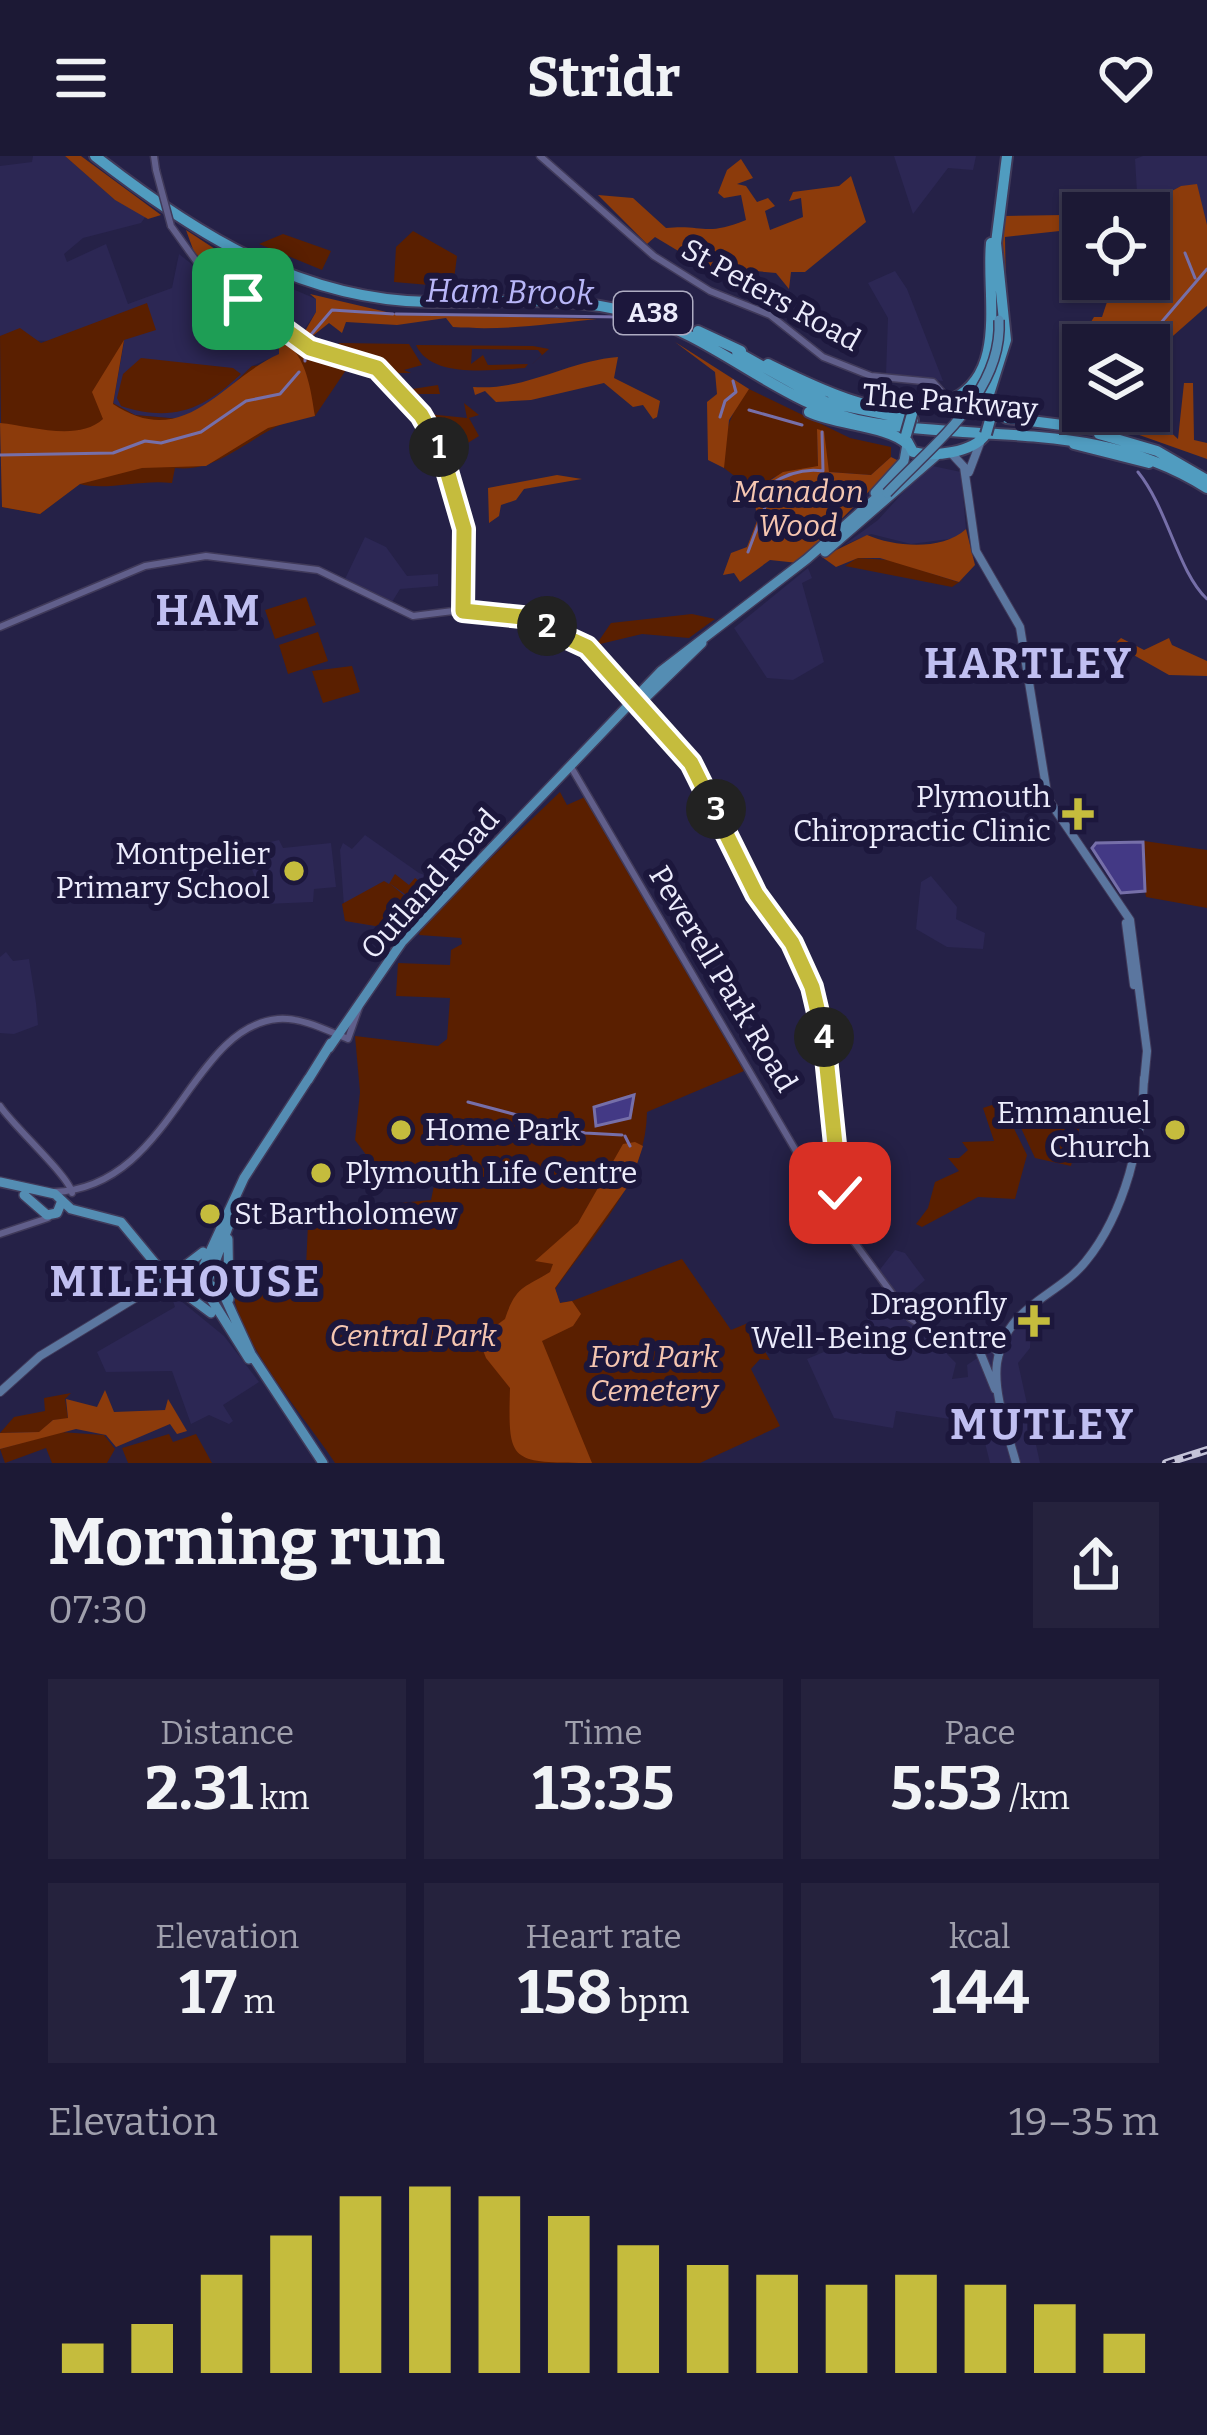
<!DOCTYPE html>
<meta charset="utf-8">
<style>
body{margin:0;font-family:Bitter,serif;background:#25223d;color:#f1f3f6;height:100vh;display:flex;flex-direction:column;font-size:45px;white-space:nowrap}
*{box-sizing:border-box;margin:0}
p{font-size:39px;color:#a0a0ad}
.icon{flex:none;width:66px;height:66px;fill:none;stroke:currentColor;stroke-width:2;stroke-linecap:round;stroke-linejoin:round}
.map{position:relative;height:1307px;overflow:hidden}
.side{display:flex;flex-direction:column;background:#1c1935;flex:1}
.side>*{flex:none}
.fabs{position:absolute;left:1062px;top:36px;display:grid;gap:24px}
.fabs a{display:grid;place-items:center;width:108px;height:108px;border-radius:0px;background:#1c1935;box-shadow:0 3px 9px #0004,0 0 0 3px #3a3850;font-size:60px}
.pin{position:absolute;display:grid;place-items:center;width:102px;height:102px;color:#fff;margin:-51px;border-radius:24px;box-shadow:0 6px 18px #0006}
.km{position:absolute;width:60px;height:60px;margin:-30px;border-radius:50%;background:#222;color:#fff;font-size:33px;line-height:60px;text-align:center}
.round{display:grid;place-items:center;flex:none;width:126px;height:126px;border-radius:0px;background:#25223d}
.headline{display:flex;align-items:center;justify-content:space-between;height:204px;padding:0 48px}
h1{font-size:66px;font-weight:700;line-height:90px}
.metrics{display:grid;grid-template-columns:repeat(3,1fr);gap:18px;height:204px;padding:12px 48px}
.metrics div{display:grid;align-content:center;border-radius:0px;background:#25223d;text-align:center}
.metrics b{font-size:60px;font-weight:700}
.metrics small{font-size:33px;font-weight:400}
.metrics p{font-size:33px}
.chart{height:336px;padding:24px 48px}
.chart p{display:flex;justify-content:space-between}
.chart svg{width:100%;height:216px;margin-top:12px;stroke:#c5bc3d;stroke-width:6}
header{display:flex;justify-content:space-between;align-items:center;height:156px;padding:0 48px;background:#1c1935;font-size:54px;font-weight:700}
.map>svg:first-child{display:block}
.built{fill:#2c2754}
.green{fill:#5a1f00}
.forest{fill:#8c3b0b}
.water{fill:#433985;stroke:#766fa9;stroke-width:3}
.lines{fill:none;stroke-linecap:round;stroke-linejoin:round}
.stream{stroke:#766fa9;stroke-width:3}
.tertiary-casing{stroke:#403a5a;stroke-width:9}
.secondary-casing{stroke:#403a5a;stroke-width:10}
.primary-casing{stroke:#403a5a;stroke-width:12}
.trunk-casing{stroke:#403a5a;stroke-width:14}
.tertiary{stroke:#615f8b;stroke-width:6}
.secondary{stroke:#5b769f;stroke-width:8}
.primary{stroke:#548db3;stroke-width:9}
.trunk{stroke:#509cc0;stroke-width:10}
.rail-casing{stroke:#c4c3d8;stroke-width:8}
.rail{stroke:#1c173c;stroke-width:3;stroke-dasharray:9;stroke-linecap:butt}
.tertiary-bridge-casing{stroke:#403a5a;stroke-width:9;stroke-linecap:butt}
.primary-bridge-casing{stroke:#403a5a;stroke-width:12;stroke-linecap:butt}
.trunk-bridge-casing{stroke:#403a5a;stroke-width:14;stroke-linecap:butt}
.tertiary-bridge{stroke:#615f8b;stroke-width:6}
.primary-bridge{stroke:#548db3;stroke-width:9}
.trunk-bridge{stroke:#509cc0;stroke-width:10}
.route-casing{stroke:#fff;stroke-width:24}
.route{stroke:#c5bc3d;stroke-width:15}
.poi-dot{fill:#c5bc3d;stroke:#1c173c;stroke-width:4.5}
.labels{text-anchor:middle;stroke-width:12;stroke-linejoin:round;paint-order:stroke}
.shield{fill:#1c173c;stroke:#aeacc2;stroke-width:3}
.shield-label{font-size:27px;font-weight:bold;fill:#ececfc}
.street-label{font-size:30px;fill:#ececfc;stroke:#1c173c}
.park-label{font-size:30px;font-style:italic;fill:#f5c6b1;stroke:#1c173c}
.poi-label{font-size:30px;fill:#ececfc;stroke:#1c173c;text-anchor:end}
.water-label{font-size:33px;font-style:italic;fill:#b8b6f8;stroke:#1c173c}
.district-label{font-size:42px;font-weight:bold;letter-spacing:3px;fill:#c0bff1;stroke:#1c173c}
</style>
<header><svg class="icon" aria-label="menu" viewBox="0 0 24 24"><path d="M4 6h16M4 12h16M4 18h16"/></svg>Stridr<svg class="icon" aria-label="heart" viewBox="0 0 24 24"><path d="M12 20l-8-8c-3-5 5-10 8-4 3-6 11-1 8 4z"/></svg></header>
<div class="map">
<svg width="1207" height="1307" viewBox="0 0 1207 1307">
<rect width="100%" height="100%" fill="#252147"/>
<!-- built -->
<path class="built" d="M33,0H65L115,44L146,60L141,67L83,82L64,98L67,106L106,88L128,148L172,132L179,98L252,156L254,170L279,189L280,198L252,210L212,249L180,263L135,259L113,248L124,186L0,184V10L32,6Z
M894,0H976L973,14L948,12L913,58Z
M1143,0H1207V69L1181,30L1138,53L1135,3Z
M244,112L316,143V156L299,181L230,129Z
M895,115L907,133L943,225L886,218L888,162L868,127Z
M928,309L961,316L966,373L957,382L911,388L871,378L844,389L878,364Z
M365,381L386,391L407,420L438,418V430L400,433L392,446L345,423Z
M808,412L812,422L802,427L824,506L793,524L767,522L734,472Z
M365,679L419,717L449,728L405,775L345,765L340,694L343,687L352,693Z
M279,684L283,692L331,687L336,731L314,733L313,746L265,748L244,692Z
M931,720L957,751L956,763L985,777L983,793L947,791L916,773L921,726Z
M6,796L13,805L29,803L36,847L38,869L14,878L0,877V801Z
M895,1094L905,1097L925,1124L901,1145L878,1116Z
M170,1136L224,1180L259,1226L223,1249L233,1265L229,1268L209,1259L191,1268L172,1215L106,1216L97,1196L175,1151Z
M892,1147L926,1179L948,1184L947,1198L956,1207L952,1223L968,1221L967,1209L1007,1182L1015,1168L1031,1170L1030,1192L1018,1207L1040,1307H990L985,1287L979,1285L978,1274L988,1271L983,1250L972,1252L976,1285L957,1282L950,1263L896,1255L893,1272L834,1262L807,1203L872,1176L865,1157Z"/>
<!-- green -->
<path class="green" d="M413,75L457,100L453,131L394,126L396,91Z
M283,78L331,95L322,114L259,88Z
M147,147L156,174L124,184L113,247L135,259L180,263L212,249L252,210L298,206L294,187L319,201L360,208L346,214L315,260C262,262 228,318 175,312L172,327C141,323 108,335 79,328L40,358L2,351L0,180L20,172L41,187Z
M339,187L409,188L422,209L404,214L411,217H398L397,226L383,212L337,197Z
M416,189L533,190L549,193L530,210L542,199L538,194L472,193L471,208L483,199L488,209L528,208L525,212C492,214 431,223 416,189Z
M141,202L233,212L241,218C204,253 173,267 121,250L117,242L123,218Z
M438,229L440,238H416L428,258L467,262L464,247L479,259L469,262L479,280L447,300L406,234Z
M749,233L850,282L891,291V301L871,319L829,316L817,274L818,311L774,321L754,335L724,312C720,283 732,253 749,233Z
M857,402L890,404L958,426L964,423L952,431L845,410Z
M306,441L316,469L275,483L265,454Z
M692,458L715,463L689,482L642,478L596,489L611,467Z
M318,476L328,505L288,518L279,489Z
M352,510L360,536L323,547L312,515Z
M560,636L567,649L585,641L744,915L647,956C646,1026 594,1078 555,1133L560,1147L572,1145L682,1103L731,1174L748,1167L770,1204L760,1203L751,1213L780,1270L700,1307H335C309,1266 228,1174 234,1130L264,1113L306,1111L308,1068L353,1061L359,1051L431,1044L439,1006L434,1018L370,1004L355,984L360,936L355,880L438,890L447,883L450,842L396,840L398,807L450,809L451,794L462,788L461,782L419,779L423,767Z
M1144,685L1207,694V752L1146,741L1145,735L1121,737L1092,692L1096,687Z
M395,718L409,729L415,722L435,737L425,752L389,727L421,753L405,775L345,765L342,748L384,725L389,728Z
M1001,946L1027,999L1015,1043L978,1041L922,1071L916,1068L928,1052L935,1026L959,1015L948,1002H959L968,994L962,986L994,985L983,952Z
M1083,955L1071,1010L1035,1002L1021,972Z
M71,1237L65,1243L68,1263L53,1264L40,1276L0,1277L14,1261L45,1255L44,1242Z
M60,1276L104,1279L115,1293L107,1307H52L46,1292L5,1307L0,1293Z
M169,1278L173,1286L196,1278L212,1307H128L122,1292Z"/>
<!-- forest -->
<path class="forest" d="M65,0H81L161,59L148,63L115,44Z
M741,3L753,22L737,28L746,30L757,46L768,42L775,50L765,55L770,74L803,61L801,42L789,45L793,36L839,30L851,20L866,66L805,116H791L789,133L776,117L745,114L735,129L655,81L647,88L598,39L633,42L666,72C704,68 704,81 746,64L741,39L724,42L718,37L727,14Z
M1197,28L1207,69V150L1149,201V189H1083V208L1078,187L1094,161H1102L1109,140L1127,123H1149V57H1131L1181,30Z
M1064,59L1078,66V73L1005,81L1006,139L999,98L1003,60Z
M186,74L244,112L230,129L194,96Z
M310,138L395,158L597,163C546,168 505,175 453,171L446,162L397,169L346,166L342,177L329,167L305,186L301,182L316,156V143Z
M255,158C300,192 307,205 315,260L268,272L206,310L142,312L80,328L40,358L2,351L0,267C31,270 78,286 103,263L92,236L124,184L113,248C185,296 222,223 279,198V189L254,170Z
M675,186L749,233L729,264L724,312L708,304L707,246L717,238L715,216Z
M618,201L614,222L660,245L657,261L653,263L643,249L633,251L604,227L531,244L496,246L485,235L475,239L473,231C526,235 567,205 618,201Z
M1184,227H1193L1194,284L1207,287V303L1097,264L1108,258H1151L1178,283Z
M817,273L824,275L829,316L871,319L891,301L899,305L798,407L770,404L740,426L734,417L723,419L731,397L747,391L757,365L754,335L783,316L818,310Z
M557,319L582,323L524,333L516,344L501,349L499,360L489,367L488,332Z
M966,373L975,409L959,426L880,402H858L836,411L822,401L867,379C895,391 942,395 966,373Z
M1121,482L1144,494L1169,482L1172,489L1207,505V520L1169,519L1123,493L1106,507L1102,500Z
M635,986L643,990L631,1026L555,1132L560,1147L572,1145L581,1158L573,1170L542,1185L592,1307C509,1307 508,1307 510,1232L486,1202L477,1179L497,1180L494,1171L505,1163C516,1129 525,1132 550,1116L553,1108L535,1105L578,1067L623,988Z
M105,1234L114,1256L165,1254L168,1243L187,1275L177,1278L170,1268L116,1291L106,1279L76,1273L0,1293V1277L39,1276L53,1264L68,1262L66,1243L97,1251Z"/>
<!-- water -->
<path class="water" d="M1143,686L1145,735L1121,737L1092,692L1096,687Z
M634,939L630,962L596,970L594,951Z"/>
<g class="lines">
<!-- stream -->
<path class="stream" d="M1185,97L1195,122
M396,158L623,161
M308,182L332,154L393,158
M1142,189L1207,113
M305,201V205
M749,254L802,269
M720,261L725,245L736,236L733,225
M0,299L113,297L145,285L161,287L201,276L246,245L280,238L299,216
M1138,316C1168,353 1178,416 1207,443
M768,340L769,329C786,318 804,312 823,315L822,276
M748,396L768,343
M468,946L585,977L622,979
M625,980L630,990"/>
<defs>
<path id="tertiary" d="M154,0L156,14
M540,0L654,100L710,135L770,159L823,201L871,220L933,226L949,244
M171,70L199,109L295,183L377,212L421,259L441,294L464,373L463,455
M0,471L145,410L206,400L318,414L413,460L453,455L522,461L594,496L691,607L756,738L807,815L823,877L840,1049
M571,611L796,995L840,1049L849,1079L910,1162L930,1175L986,1188
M0,950C15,972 70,1021 72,1037
M54,1036C172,1032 189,871 278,863C302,861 328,875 348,883L360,849
M0,1078L48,1062"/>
<path id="secondary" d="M952,298L964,311L976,395L1020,471L1048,643L1130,764L1147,895L1144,926
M969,316L980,287
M1126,767L1134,829
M995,1233L980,1196L991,1188L999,1198
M0,1236L40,1200L168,1122
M1016,1307C1008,1277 993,1238 997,1207C1006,1148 1057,1142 1086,1105C1125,1057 1143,982 1144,922"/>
<path id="primary" d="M875,337L904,305L907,288
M825,396L937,299
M636,551L702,487
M329,892L402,786L661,515L807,403L885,334
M308,924L331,887
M0,1026L55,1038L71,1053L121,1066L164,1118L203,1124L223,1137L251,1198L323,1307
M24,1039L47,1059L57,1057L61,1047
M228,1083L229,1143
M153,1114L211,1157
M169,1122L203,1096
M198,1122L244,1022L309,922
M198,1122L249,1203
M206,1130L238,1045"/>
<path id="trunk" d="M95,0C194,77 299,144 429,146C499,147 568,138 636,158C722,183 784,253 873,267C990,286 1102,265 1207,332
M698,175L741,195
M737,196L826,246L913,264
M768,208C803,225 881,265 918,250
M953,243C1008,216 986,138 991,87
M916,251L956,243
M990,253L1007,262L1109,275
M809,256C836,269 889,270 907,288
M990,264L989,238L1006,184L996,87L1007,0
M1079,266L1094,264L1101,255
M1099,278L1157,295L1207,324
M907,285L913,296C934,301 973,297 986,278
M1074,288L1149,307"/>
</defs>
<!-- tertiary casing -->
<use href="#tertiary" class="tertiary-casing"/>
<!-- secondary casing -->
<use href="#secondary" class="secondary-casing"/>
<!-- primary casing -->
<use href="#primary" class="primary-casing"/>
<!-- trunk casing -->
<use href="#trunk" class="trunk-casing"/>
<!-- tertiary -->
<use href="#tertiary" class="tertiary"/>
<!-- secondary -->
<use href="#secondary" class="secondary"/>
<!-- primary -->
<use href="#primary" class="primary"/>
<!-- trunk -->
<use href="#trunk" class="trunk"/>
<defs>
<path id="rail" d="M1166,1307L1207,1294"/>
</defs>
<!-- rail casing -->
<use href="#rail" class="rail-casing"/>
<!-- rail -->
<use href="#rail" class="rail"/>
<defs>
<path id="tertiary-bridge" d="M156,14L171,70"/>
<path id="primary-bridge" d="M887,337C933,288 1003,237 999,164"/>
<path id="trunk-bridge" d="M986,278L990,264
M906,279L912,258"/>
</defs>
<!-- tertiary-bridge casing -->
<use href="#tertiary-bridge" class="tertiary-bridge-casing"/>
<!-- primary-bridge casing -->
<use href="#primary-bridge" class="primary-bridge-casing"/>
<!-- trunk-bridge casing -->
<use href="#trunk-bridge" class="trunk-bridge-casing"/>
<!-- tertiary-bridge -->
<use href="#tertiary-bridge" class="tertiary-bridge"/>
<!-- primary-bridge -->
<use href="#primary-bridge" class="primary-bridge"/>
<!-- trunk-bridge -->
<use href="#trunk-bridge" class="trunk-bridge"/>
</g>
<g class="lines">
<defs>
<path id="route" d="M243,143L310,192L377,212L421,259L441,294L464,373L463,455L522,461L587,491L691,607L756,738L792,787L812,831L824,882L840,1037"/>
</defs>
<!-- route casing -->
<use href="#route" class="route-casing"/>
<!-- route -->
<use href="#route" class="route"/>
</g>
<!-- markers -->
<g class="poi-dot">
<path d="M1072 640h12v12h12v12h-12v12h-12v-12h-12v-12h12z"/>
<circle cx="294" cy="715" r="12"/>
<circle cx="401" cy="974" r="12"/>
<circle cx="1175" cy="974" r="12"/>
<circle cx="321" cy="1017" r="12"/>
<circle cx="210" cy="1058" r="12"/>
<path d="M1028 1147h12v12h12v12h-12v12h-12v-12h-12v-12h12z"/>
</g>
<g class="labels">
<!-- shield labels -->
<rect class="shield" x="614" y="136" width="78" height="42" rx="9"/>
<g class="shield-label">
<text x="653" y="166">A38</text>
</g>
<!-- street labels -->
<g class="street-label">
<text transform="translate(771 139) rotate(29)" y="10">St Peters Road</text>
<text transform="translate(950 246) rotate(5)" y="10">The Parkway</text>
<text transform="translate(430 728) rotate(-48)" y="10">Outland Road</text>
<text transform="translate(723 823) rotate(59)" y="10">Peverell Park Road</text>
</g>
<!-- park labels -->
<g class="park-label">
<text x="798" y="346">Manadon<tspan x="798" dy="34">Wood</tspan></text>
<text x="413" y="1190">Central Park</text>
<text x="654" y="1211">Ford Park<tspan x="654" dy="34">Cemetery</tspan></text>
</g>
<!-- poi labels -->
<g class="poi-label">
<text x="1051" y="651">Plymouth<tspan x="1051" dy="34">Chiropractic Clinic</tspan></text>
<text x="270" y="708">Montpelier<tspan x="270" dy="34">Primary School</tspan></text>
<text x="1151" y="967">Emmanuel<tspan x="1151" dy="34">Church</tspan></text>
<text x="425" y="984" text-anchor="start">Home Park</text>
<text x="345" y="1027" text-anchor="start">Plymouth Life Centre</text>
<text x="234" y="1068" text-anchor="start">St Bartholomew</text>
<text x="1007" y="1158">Dragonfly<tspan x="1007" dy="34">Well-Being Centre</tspan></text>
</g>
<!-- water labels -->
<g class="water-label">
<text transform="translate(510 135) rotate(1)" y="12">Ham Brook</text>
</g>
<!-- district labels -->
<g class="district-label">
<text x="209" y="469">HAM</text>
<text x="1029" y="522">HARTLEY</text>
<text x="186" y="1140">MILEHOUSE</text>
<text x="1043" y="1283">MUTLEY</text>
</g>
</g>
</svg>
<div class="fabs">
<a><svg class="icon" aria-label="locate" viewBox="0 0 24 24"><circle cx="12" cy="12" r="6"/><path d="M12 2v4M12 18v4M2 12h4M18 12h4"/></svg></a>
<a><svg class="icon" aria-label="layers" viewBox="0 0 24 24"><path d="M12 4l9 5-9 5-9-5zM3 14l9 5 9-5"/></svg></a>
</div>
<div class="pin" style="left:243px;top:143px;background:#1e9e55"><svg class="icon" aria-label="arrive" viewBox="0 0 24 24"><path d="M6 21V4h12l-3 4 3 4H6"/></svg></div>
<div class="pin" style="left:840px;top:1037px;background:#d93025"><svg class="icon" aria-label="check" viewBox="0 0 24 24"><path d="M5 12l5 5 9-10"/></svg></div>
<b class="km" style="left:439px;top:291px">1</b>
<b class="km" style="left:547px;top:470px">2</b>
<b class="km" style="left:716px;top:653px">3</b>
<b class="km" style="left:824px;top:881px">4</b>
</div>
<section class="side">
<div class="headline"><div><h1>Morning run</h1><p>07:30</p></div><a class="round"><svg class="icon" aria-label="share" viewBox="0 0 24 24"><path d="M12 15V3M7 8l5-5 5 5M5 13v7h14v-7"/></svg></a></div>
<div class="metrics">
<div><p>Distance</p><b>2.31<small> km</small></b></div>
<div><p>Time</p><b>13:35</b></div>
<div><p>Pace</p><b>5:53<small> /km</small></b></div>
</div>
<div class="metrics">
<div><p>Elevation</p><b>17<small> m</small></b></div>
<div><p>Heart rate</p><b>158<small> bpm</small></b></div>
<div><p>kcal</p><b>144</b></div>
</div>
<div class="chart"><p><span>Elevation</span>19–35 m</p>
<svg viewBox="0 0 160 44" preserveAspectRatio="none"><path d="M5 44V38M15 44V34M25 44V24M35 44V16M45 44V8M55 44V6M65 44V8M75 44V12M85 44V18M95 44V22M105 44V24M115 44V26M125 44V24M135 44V26M145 44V30M155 44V36"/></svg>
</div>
</section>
